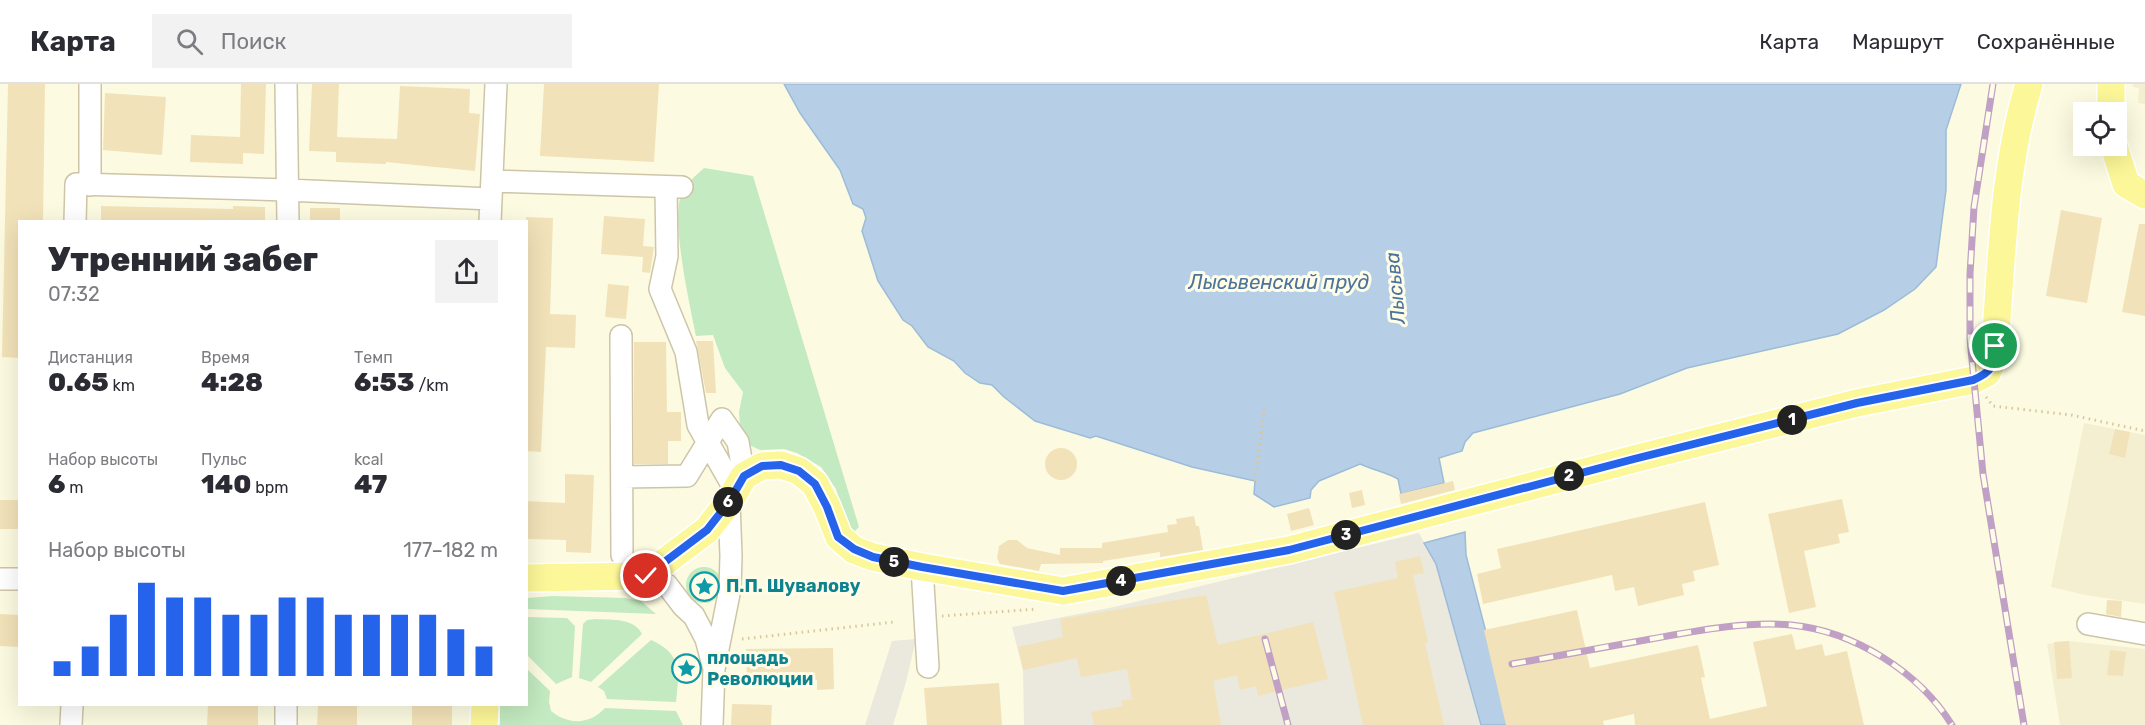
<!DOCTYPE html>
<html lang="ru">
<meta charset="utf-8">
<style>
body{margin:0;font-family:Rubik,sans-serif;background:#f2f2f3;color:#2b2b33;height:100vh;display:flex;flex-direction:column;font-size:22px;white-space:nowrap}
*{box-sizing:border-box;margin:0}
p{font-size:20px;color:#7c7c81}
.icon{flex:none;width:33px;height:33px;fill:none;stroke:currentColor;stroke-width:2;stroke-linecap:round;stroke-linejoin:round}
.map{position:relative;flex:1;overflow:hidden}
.drawer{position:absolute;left:18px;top:136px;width:510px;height:486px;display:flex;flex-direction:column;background:#fff;border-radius:0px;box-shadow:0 6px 24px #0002}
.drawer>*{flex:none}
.tools{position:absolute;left:2073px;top:18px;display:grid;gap:12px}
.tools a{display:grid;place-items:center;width:54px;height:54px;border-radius:0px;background:#fff;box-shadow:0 6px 24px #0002;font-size:30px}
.pin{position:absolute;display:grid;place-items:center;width:51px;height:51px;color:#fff;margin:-26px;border:3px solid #fff;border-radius:50%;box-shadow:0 2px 6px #0007}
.km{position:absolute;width:30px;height:30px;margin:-15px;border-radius:50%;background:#222;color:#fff;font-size:16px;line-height:30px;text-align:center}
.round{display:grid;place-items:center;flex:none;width:63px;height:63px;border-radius:0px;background:#f2f2f3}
.headline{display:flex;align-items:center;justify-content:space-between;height:102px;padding:0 30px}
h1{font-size:33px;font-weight:800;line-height:45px}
.figures{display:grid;grid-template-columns:repeat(3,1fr);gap:9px;height:102px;padding:6px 30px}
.figures div{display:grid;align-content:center}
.figures b{font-size:26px;font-weight:800}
.figures small{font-size:16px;font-weight:400}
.figures p{font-size:16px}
.chart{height:168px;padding:12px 30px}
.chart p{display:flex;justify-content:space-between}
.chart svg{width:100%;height:108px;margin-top:6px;stroke:#2563eb;stroke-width:6}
header{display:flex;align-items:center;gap:36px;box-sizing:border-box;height:84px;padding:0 30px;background:#fff;border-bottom:2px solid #e1e1e2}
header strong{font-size:28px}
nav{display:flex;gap:33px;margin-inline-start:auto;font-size:21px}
.search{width:420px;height:54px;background:#f2f2f3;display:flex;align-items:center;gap:15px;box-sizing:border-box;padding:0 21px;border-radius:0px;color:#7c7c81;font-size:22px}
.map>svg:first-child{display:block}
.residential{fill:#f4efd0}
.industrial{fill:#ebe8dd}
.green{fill:#c3eac0}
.water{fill:#b6cfe6;stroke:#9cbbd8;stroke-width:1.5}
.building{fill:#f2e2b9}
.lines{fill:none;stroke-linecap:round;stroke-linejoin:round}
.minor-casing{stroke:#cec5a8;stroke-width:24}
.major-casing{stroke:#fff;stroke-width:30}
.path{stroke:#d7c69c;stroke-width:3;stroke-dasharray:1.5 4.5;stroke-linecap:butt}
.minor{stroke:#fff;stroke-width:21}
.major{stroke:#fcf798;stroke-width:27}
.rail-casing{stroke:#c0a0c5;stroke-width:7}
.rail{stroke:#fffde8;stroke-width:4.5;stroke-dasharray:14;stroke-linecap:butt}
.route-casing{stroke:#fff;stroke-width:12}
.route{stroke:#2563eb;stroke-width:8}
.labels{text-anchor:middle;stroke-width:6;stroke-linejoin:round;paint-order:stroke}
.culture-label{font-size:18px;font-weight:bold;fill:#0d838f;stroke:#fffde8;text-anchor:start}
.water-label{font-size:20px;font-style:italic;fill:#4a749d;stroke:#fffde8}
</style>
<header>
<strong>Карта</strong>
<div class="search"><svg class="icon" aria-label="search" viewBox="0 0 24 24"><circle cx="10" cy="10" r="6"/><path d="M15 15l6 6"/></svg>Поиск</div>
<nav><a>Карта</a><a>Маршрут</a><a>Сохранённые</a></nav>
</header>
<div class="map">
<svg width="2145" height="641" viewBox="0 0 2145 641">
<rect width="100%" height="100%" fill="#fcfbe1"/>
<!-- residential -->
<path class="residential" d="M2133,0H2145V20L2138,19L2139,4L2133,3Z
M2084,339L2145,351V520L2085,511L2051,503Z
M2069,557L2145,565V641H2060L2047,560Z"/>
<!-- industrial -->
<path class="industrial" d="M1419,449L1436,480L1480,641H1024L1023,586L1012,543L1114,523Z
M916,555L906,598L893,641H865L892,557Z"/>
<!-- green -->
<path class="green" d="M704,84L753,92L859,443L854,448L848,446L836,405L821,383L797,369L784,365L760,366L741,357L739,328L743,308L725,284L713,251L696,252C690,221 670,135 682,108C685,100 697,91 704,84Z
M686 501a18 18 0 1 1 36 0a18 18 0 1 1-36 0Z
M553,512L625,514L641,517L656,530L527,525V514Z
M527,533L567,534L575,542L572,593L556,600L527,571Z
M596,535C613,536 634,534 642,550L591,598L579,594L583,540L587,536Z
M651,556C683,570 679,589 676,618L607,615L604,607L598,603Z
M527,585L550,607L549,618L551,627C568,641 590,641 605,624L676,627L683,641H500V621H526Z"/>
<!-- water -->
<path class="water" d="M784,0H1961L1946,46V106L1936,183L1915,205L1884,226L1838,250L1687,284L1620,310L1473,349L1465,358L1462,367L1439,374L1444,399L1401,410L1398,395C1386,388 1373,386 1360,380L1319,397L1311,406L1310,414L1274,423L1254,410L1255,397L1192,383L1096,352L1090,354L1035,337L1004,313L992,301L980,299L965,289L954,277L928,263L912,242L903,236L878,197L862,147L866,134L863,125L853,120L840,86L800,29Z
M1465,448L1466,471L1510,641H1481L1436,480L1424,459Z"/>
<!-- building -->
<path class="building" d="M8,0H45L43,138H20V274L2,273Z
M241,0H266L264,70L243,69V80L190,78L191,51L240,53Z
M312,0H339L337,53L397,55L400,2L470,5L469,29L480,30L475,87L386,78V80L336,78V68L309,67Z
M544,0H659L654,78L540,72Z
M105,9L166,13L162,71L103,66Z
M101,122L233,125V122L265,123V138H101Z
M310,124H340V138H310Z
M2061,126L2102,134L2087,219L2046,212Z
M604,132L645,135L643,162L654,163L650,189L642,188L643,173L601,170Z
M526,133L553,134L550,230L576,231L575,264L546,263L541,368L526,367Z
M2139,140H2145V232L2122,228Z
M608,200L629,202L626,235L605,233Z
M696,257H713L716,309H706Z
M634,258H666L667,328H681V357H668V380H634Z
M2115,345L2130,348L2125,374L2109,370Z
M1045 380a16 16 0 1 1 32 0a16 16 0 1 1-32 0Z
M565,390L594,391L591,469L566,468V456L526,455V417L565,419Z
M1453,397L1455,406L1401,420L1399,410Z
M1362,406L1365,421L1352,424L1349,409Z
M1842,415L1849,448L1838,450L1840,459L1804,467L1816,523L1789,529L1768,430Z
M0,416H20V445H0Z
M1705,418L1719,481L1693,487L1695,497L1682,500L1684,511L1638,522L1634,503L1615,507L1612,491L1483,520L1477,490L1501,484L1497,465Z
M1309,424L1314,441L1291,447L1287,430Z
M1194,432L1196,442H1199L1203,466L1160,473V468L1103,477V479L1041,480L1039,487L1000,480L997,474L999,462L1008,456H1017L1027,464L1060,471V464H1102V459L1168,448L1167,441L1177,440L1176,435Z
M1420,472L1424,489L1413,491L1428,558L1425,559L1444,641H1363L1334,508L1398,494L1395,478Z
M1206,511L1218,561L1313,538L1328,595L1258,612L1256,602L1240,606L1237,591L1213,597L1221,641H1094L1091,628L1123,622L1121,617L1132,615L1127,585L1081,593L1077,574L1023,586L1018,563L1063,553L1060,535Z
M2107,516L2122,517L2121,533L2106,530Z
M1577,526L1590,584L1698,561L1705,593L1701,594L1710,635L1767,622L1753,558L1792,550L1796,566L1822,560L1825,572L1847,567L1864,641H1635L1634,630L1603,637L1604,641H1506L1484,546Z
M0,530L20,531V563L0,562Z
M2069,557L2072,594L2057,595L2054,558Z
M833,564L834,605L817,606V596L747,597L746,565Z
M2110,566L2126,568L2123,592L2107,591Z
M999,599L1002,641H927L924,604Z
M732,620L772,621L771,641H731Z
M208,621H258V641H207Z
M318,621H357V641H317Z
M412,621H452V641H412Z"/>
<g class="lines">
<defs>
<path id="minor" d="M286,0L288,138
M492,97L682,103
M90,101V0
M666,103L667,172L660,205L686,268L698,341L735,406
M75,138L76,100L287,106L491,115
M490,138L496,0
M621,252L622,471
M622,393L687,392L722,335L738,358L744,392
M922,483L928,583
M646,492L667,501L683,522L694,532L706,555L713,581
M0,495H20
M2088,540L2145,550
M71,641L72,621
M286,641V621
M712,641L714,585L730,505L731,472L729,418"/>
<path id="major" d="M2111,28V0
M2114,62L2126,100L2145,111
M526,494L646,492L707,446L729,418L744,392L762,382L781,381L799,387L815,400L827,423L839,453L854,466L873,473L922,483L1063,507L1289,466L1634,375L1857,319L1973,296L1987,289L1994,273C2002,182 2002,88 2029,0
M484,641L485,621"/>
</defs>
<!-- minor casing -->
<use href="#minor" class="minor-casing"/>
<!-- major casing -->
<use href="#major" class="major-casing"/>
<!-- path -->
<path class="path" d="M1986,313L1993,322L2071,331L2145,347
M1255,397L1265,320
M942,532L1037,525
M742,555L894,538"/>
<!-- minor -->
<use href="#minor" class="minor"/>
<!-- major -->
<use href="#major" class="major"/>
<defs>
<path id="rail" d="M1993,0L1974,123L1970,190V255L1983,390L2024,641
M1265,555L1288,641
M1512,580C1558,572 1605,563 1651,555C1696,547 1745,537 1791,541C1854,547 1919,588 1952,641"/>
</defs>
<!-- rail casing -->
<use href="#rail" class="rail-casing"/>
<!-- rail -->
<use href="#rail" class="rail"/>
</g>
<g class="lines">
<defs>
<path id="route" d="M646,492L707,446L729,418L744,392L762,382L781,381L799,387L815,400L827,423L838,453L854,465L873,473L922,483L1063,507L1289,466L1634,375L1857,319L1973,296C1992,288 1994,282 1995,262"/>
</defs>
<!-- route casing -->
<use href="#route" class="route-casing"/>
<!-- route -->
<use href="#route" class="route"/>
</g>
<!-- icons -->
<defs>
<symbol id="sight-ring" viewBox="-11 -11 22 22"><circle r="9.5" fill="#fffde8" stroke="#0f9aa8" stroke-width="1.5"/><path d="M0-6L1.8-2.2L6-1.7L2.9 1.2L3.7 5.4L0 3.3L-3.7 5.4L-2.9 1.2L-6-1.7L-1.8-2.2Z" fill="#0f9aa8"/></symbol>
</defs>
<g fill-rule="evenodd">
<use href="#sight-ring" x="688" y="486" width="33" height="33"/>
<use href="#sight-ring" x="670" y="568" width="33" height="33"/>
</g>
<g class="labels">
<!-- culture labels -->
<g class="culture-label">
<text x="726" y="508">П.П. Шувалову</text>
<text x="707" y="580">площадь<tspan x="707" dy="21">Революции</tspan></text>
</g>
<!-- water labels -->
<g class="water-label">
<text x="1279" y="205">Лысьвенский пруд</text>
<text transform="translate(1395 204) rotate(-95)" y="7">Лысьва</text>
</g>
</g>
</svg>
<div class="tools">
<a><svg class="icon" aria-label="locate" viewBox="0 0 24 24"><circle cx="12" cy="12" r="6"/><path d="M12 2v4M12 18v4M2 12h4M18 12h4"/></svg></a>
</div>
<div class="pin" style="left:1995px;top:262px;background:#1e9e55"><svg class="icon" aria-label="arrive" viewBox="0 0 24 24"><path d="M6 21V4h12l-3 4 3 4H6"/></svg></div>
<div class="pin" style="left:646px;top:492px;background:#d93025"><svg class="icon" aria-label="check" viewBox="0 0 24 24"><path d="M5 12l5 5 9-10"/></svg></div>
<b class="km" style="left:1792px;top:336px">1</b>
<b class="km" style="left:1569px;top:392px">2</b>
<b class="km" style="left:1346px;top:451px">3</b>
<b class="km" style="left:1121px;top:497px">4</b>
<b class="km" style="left:894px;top:478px">5</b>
<b class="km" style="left:728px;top:418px">6</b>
<section class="drawer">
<div class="headline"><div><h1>Утренний забег</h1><p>07:32</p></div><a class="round"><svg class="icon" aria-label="share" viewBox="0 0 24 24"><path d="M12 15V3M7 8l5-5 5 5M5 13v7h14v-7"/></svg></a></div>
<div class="figures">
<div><p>Дистанция</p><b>0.65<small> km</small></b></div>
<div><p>Время</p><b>4:28</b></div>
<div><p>Темп</p><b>6:53<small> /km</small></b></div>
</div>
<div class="figures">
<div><p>Набор высоты</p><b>6<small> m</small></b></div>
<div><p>Пульс</p><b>140<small> bpm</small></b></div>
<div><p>kcal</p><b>47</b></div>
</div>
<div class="chart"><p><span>Набор высоты</span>177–182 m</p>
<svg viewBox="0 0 160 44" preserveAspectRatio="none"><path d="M5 44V38M15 44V32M25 44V19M35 44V6M45 44V12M55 44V12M65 44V19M75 44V19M85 44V12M95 44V12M105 44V19M115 44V19M125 44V19M135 44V19M145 44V25M155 44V32"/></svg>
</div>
</section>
</div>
